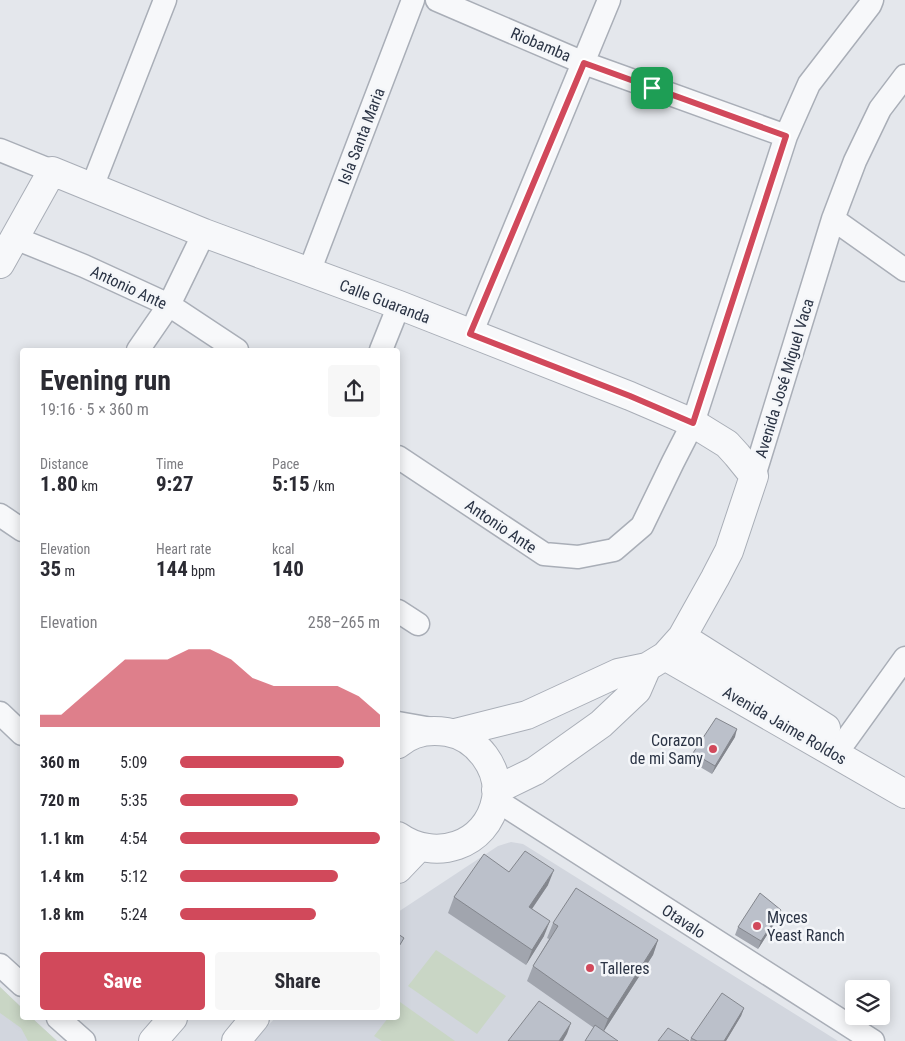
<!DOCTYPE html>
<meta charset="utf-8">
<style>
body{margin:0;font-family:"Roboto Condensed",sans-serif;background:#f7f7f7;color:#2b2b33;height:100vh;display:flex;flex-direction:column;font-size:19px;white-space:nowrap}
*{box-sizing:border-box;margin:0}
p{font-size:16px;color:#7c7c81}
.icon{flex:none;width:28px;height:28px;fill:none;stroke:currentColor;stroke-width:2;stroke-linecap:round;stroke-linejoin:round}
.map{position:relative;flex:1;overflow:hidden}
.details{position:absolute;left:20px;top:348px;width:380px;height:672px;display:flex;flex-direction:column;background:#fff;border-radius:5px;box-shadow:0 2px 12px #0003}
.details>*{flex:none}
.controls{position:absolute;left:845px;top:980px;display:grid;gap:10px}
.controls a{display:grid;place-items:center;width:45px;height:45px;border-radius:5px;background:#fff;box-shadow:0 2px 12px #0003;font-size:25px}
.pin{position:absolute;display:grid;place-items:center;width:42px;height:42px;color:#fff;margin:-21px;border-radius:10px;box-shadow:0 2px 8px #0006}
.round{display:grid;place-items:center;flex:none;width:52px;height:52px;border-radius:5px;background:#f7f7f7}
.head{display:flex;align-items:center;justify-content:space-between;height:85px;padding:0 20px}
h1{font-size:28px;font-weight:700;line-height:38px}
.stats{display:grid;grid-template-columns:repeat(3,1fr);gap:8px;height:85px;padding:5px 20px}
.stats div{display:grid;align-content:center}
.stats b{font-size:21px;font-weight:700}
.stats small{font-size:14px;font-weight:400}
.stats p{font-size:14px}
.chart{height:140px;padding:10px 20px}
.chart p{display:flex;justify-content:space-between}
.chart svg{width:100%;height:90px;margin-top:5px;fill:#d1495b;opacity:.7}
.action{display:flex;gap:10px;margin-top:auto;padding:10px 20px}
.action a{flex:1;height:58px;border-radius:5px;background:#d1495b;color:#fff;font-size:20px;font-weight:700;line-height:58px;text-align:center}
.action a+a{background:#f7f7f7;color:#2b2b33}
ul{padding:0 20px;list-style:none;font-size:16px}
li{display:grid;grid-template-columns:80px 60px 1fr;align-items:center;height:38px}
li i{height:12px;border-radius:6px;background:#d1495b}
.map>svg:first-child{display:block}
.built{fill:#d2d6de}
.green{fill:#c9d6c5}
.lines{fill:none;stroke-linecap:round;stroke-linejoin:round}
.minor-casing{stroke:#a9aeb7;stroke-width:25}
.tertiary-casing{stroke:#a9aeb7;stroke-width:30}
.minor{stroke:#f7f8fa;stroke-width:22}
.tertiary{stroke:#f7f8fa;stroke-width:28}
.wall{fill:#a1a5ae}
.shaded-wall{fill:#83868d}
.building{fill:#bbc0ca;stroke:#83868d}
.route-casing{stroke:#fff;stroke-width:10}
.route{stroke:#d1495b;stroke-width:6}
.poi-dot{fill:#d1495b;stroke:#f4f6f9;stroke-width:2}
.labels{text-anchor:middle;stroke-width:5;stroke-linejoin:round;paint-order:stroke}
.street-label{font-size:16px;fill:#2b3445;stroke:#f4f6f9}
.poi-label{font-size:16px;fill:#2b3445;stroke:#f4f6f9;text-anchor:start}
</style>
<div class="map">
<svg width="905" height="1041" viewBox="0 0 905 1041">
<rect width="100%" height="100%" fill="#e4e7ec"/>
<!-- built -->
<path class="built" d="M511,842L523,844L838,1041H254L275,1018H398V912L498,846Z
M0,987L22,1008V1018H32L57,1041H0Z"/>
<!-- green -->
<path class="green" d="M436,950L506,996L477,1034L408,986Z
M0,987L22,1008V1018H32L57,1041H28L21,1028L0,1013Z
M400,1002L455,1041H382L374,1036L388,1018H398V1005Z"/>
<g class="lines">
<defs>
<path id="minor" d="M437,0L584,63L786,136
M0,150L52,171
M92,187L165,0
M833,219L905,270
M15,238L84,266L169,305L237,350
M309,272L413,0
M471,334L609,0
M138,350L169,305L204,233
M381,350L399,305
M398,457L544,554L578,557L614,550L642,526L673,462L693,423L786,136L809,84L870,5L872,0
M754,476L833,219L855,161L880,109L905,76
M0,515L22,530
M398,611L418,624
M0,713L22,734
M398,723L432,729
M846,740L905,658
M496,800L873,1041
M0,965L22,985
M58,1018L84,1041"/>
<path id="tertiary" d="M0,264L52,171L204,233L399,305L630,396L693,423L727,444L737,455L754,476L729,551L715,578L682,637L665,656L647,667L618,673L527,715L455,733
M682,637L826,728
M665,656L905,794
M398,744C412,732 429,729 447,732C477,737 501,769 496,799C487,847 434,862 398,836
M496,790L535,771L601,724L637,690L647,667
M398,869L419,847
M153,1041L173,1018
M236,1041L255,1018"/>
</defs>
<!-- minor casing -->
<use href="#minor" class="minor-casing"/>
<!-- tertiary casing -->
<use href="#tertiary" class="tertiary-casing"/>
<!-- minor -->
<use href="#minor" class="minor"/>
<!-- tertiary -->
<use href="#tertiary" class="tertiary"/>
</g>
<!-- wall -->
<path class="wall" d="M735,737L712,774L690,761L693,753Z
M509,872L548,885L532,909L544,936L526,965L448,913L454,897Z
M778,918L758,949L735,935L738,927Z
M553,923L658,940L653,955L604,1031L594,1028L527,981L533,966L549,939L547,938Z
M744,1008L741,1016L726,1041H690L691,1038Z"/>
<!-- shaded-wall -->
<path class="shaded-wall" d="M737,729L735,737L712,774L715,766Z
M554,870L548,885L523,922L529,907Z
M781,910L778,918L758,949L761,941Z
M550,921L544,936L526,965L532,950Z
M658,940L653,955L602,1034L608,1019Z
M744,1008L741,1016L726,1041H724Z
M571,1023L567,1034L563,1041H559Z"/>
<!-- building -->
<path class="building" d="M716,718L737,729L715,766L693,753Z
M525,851L554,870L529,907L550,921L532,950L454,897L484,854L509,872Z
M576,888L658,940L608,1019L533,966L558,926L553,923Z
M760,893L781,910L761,941L738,927Z
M398,934L404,938L398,948V958Z
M722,993L744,1008L724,1041H697L691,1038Z
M539,1001L571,1023L559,1041H508Z
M595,1025L618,1041H585Z
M668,1028L689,1041H658Z"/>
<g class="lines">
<defs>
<path id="route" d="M584,63L786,136L693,423L630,396L470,334Z"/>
</defs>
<!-- route casing -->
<use href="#route" class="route-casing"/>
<!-- route -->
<use href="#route" class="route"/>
</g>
<!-- markers -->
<g class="poi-dot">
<circle cx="713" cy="749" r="5"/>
<circle cx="757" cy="926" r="5"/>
<circle cx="590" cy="968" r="5"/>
</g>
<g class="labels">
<!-- street labels -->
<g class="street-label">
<text transform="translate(541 44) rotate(23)" y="6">Riobamba</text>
<text transform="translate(361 136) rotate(-69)" y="6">Isla Santa Maria</text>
<text transform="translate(129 287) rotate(25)" y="6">Antonio Ante</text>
<text transform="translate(385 301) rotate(21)" y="6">Calle Guaranda</text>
<text transform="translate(784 378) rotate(-73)" y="6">Avenida José Miguel Vaca</text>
<text transform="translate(501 526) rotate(34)" y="6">Antonio Ante</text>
<text transform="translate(785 725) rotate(30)" y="6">Avenida Jaime Roldos</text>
<text transform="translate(684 921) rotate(33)" y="6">Otavalo</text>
</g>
<!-- poi labels -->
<g class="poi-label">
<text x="703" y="746" text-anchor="end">Corazon<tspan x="703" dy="18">de mi Samy</tspan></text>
<text x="767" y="923">Myces<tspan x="767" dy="18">Yeast Ranch</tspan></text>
<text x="600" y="974">Talleres</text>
</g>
</g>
</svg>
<div class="controls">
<a><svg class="icon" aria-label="layers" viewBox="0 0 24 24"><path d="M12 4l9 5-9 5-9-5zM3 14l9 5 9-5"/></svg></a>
</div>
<div class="pin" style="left:652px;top:88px;background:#1e9e55"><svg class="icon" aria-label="arrive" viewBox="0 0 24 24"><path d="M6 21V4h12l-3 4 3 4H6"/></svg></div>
<section class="details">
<div class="head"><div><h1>Evening run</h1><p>19:16 · 5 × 360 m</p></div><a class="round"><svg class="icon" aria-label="share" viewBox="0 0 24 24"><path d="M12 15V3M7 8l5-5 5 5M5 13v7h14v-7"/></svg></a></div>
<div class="stats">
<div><p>Distance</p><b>1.80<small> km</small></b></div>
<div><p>Time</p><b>9:27</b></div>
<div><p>Pace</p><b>5:15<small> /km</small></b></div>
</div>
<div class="stats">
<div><p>Elevation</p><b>35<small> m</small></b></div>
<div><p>Heart rate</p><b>144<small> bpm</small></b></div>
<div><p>kcal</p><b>140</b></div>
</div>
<div class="chart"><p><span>Elevation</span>258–265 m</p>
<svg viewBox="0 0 160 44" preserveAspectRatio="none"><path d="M0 44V38L10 38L20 29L30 20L40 11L50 11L60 11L70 6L80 6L90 11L100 20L110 24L120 24L130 24L140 24L150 29L160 38V44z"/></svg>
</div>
<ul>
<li><b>360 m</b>5:09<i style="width:82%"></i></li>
<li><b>720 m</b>5:35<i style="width:59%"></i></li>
<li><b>1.1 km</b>4:54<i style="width:100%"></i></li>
<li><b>1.4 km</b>5:12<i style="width:79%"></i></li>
<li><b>1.8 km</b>5:24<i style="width:68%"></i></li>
</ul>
<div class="action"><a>Save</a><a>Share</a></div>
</section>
</div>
